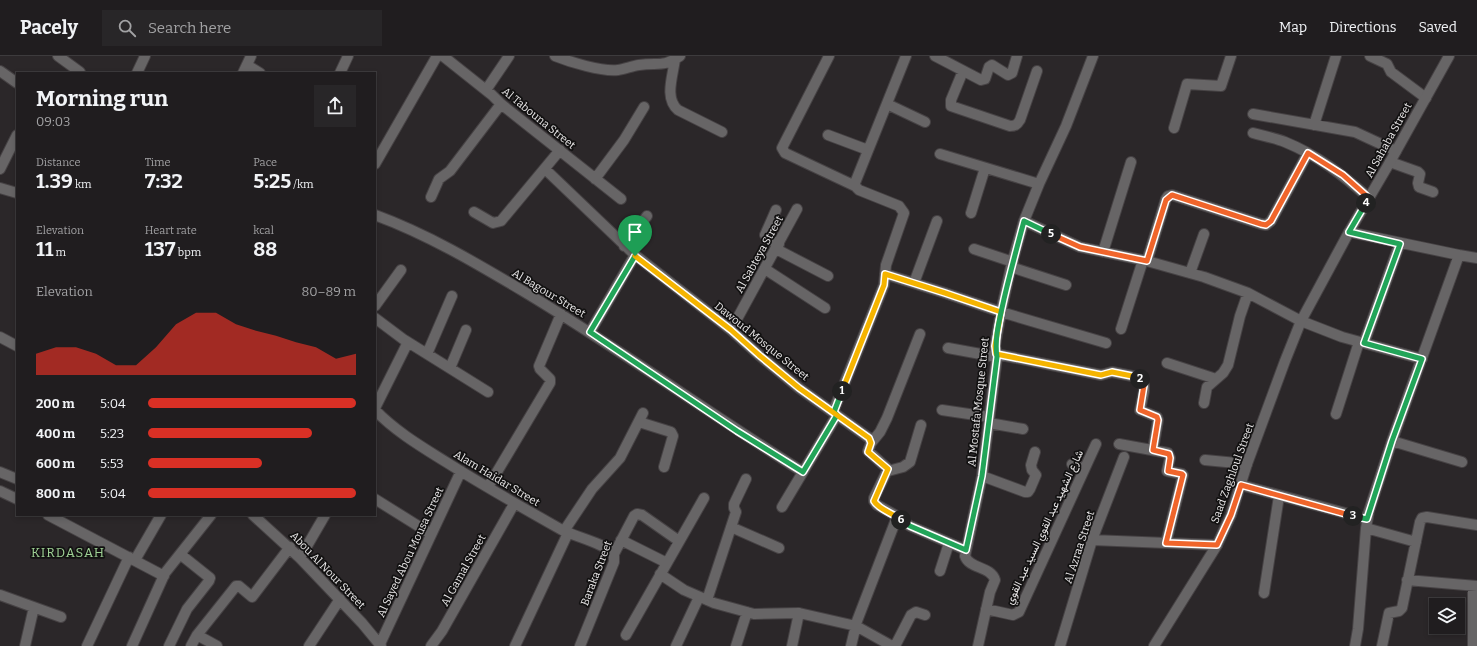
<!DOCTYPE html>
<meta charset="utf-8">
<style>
body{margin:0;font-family:Bitter,Vazirmatn,serif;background:#282628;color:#f1f3f6;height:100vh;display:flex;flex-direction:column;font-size:15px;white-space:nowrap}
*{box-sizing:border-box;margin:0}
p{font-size:13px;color:#a2a2a4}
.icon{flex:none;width:22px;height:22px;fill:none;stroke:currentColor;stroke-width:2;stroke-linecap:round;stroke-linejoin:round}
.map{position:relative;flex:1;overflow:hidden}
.sheet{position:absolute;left:16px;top:16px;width:360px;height:444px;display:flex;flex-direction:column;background:#201d1f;border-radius:0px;box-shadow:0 2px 6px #0003,0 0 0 1px #3d3b3d}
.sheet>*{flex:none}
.buttons{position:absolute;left:1429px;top:542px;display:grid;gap:8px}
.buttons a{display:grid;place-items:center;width:36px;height:36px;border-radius:0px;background:#201d1f;box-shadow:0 2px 6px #0003,0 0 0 1px #3d3b3d;font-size:20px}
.pin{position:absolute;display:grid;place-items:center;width:34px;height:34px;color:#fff;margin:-41px -17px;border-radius:50% 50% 50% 0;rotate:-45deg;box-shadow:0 0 4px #0007}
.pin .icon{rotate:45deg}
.km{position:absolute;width:20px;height:20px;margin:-10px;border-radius:50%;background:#222;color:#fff;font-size:11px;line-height:20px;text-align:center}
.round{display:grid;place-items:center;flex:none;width:42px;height:42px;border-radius:0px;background:#282628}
.summary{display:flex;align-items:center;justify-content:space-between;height:68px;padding:0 20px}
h1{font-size:22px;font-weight:700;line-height:30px}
.stats{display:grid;grid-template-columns:repeat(3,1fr);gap:6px;height:68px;padding:4px 20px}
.stats div{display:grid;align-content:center}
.stats b{font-size:20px;font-weight:700}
.stats small{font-size:11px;font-weight:400}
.stats p{font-size:11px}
.chart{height:112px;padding:8px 20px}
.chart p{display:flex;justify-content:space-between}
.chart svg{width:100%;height:72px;margin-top:4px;fill:#d93025;opacity:.7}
ul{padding:0 20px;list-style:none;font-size:13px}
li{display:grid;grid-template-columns:64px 48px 1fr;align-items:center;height:30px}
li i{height:10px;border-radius:5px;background:#d93025}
header{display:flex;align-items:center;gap:24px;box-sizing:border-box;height:56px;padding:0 20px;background:#201d1f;border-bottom:1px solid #3d3b3d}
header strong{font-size:19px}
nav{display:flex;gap:22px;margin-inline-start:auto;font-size:14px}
.search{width:280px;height:36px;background:#282628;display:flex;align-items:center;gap:10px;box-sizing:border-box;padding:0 14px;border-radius:0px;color:#a2a2a4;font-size:15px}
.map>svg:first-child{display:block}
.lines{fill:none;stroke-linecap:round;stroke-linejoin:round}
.minor-casing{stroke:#464244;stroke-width:12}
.tertiary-casing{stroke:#464244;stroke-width:12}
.minor{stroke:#676566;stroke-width:10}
.tertiary{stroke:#676566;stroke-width:10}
.split-1-casing{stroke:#fff;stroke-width:8}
.split-2-casing{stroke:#fff;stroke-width:8}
.split-3-casing{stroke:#fff;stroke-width:8}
.split-4-casing{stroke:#fff;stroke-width:8}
.split-5-casing{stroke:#fff;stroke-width:8}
.split-6-casing{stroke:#fff;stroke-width:8}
.split-7-casing{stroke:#fff;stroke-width:8}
.split-1{stroke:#22a559;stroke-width:5}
.split-2{stroke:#f5b400;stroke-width:5}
.split-3{stroke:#f0652b;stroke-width:5}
.split-4{stroke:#22a559;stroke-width:5}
.split-5{stroke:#f0652b;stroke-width:5}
.split-6{stroke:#22a559;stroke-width:5}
.split-7{stroke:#f5b400;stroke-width:5}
.labels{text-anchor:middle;stroke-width:3.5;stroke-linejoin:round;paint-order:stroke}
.street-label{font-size:11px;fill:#eceaeb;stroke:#121111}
.quarter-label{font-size:13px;letter-spacing:1px;fill:#a0d396;stroke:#121111}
</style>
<header>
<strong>Pacely</strong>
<div class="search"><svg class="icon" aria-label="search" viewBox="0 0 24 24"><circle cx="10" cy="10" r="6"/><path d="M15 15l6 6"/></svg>Search here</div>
<nav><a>Map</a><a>Directions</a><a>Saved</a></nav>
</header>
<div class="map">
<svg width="1477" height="590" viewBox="0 0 1477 590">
<rect width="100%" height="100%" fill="#2b2729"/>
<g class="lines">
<defs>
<path id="minor" d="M58,0L80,16
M443,0L492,39L501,48L621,143
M555,0C570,6 602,16 618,14C625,13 632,10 639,9C658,6 662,12 680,0
M829,0L782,92L785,97L855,130
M935,0L981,24L985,23L989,11L992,9L1008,19L1012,17L1017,0
M1370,0L1387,8L1391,16L1426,42
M675,3C673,20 664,42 678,54L722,76
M247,9L260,17
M0,15L17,27
M963,15L951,44V50L1010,70C1015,70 1017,69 1020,64L1037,15
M137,17L145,0
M243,17L251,0
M340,17L348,0
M486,34L509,0
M887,48L925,66
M1253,58L1355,76L1396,95
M1314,69L1336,0
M1174,72L1187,28L1221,30L1231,0
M1253,77C1264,80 1275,82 1285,86C1317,99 1343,119 1369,142
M828,79L868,94
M940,98L1039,128
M1390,106L1418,116L1420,118L1418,127L1419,131L1433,136
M375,108L437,0
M0,113L17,79
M545,113L635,199L731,274L759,299L799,332L869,382L871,387L868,395L888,413L874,442V445L877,449L895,459L910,470L966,494
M595,123L624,84L644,51
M0,132L17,137
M431,141L439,123L450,115L501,48
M776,154L765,179L768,183L779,188
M474,156L493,167L501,165L560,94
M971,157L985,112
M375,159C427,178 476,207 523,235C618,292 709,357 803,416
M1024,165L1080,191L1147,205L1204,221L1248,237L1301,265L1342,281L1422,303
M1349,176L1459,199L1477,202
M624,190L647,160
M776,193L828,220
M974,193L1013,206
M1103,196L1131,106
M1147,205L1166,143L1168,140L1172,139L1261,168L1266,169L1271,165L1308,97
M1011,211L1066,229
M765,213L825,252
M1190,217L1204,178
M885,218L945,237L1001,256L1106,287
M914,227L937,165
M375,250L401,214
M375,262L403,283L488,336
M1121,273L1143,204
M731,274L797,153
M590,276L635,199
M0,281L17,290
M1364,287L1400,187
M948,292L997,301
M427,298L452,240
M996,298L1101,319L1112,316L1137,321L1141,325L1144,329V335L1140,354L1157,361L1158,364L1153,394
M1167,307L1216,323
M450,312L466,274
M1204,347L1207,331L1223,317L1228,309L1240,260L1248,237
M375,352L408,286
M375,354C395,375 422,391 446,406C484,430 523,452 562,474C576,481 604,487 614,498
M942,354L989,361
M833,356L884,229L886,209L904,157L899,150L859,134L855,130V127L906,0
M1336,358L1359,286
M639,366L671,376L673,380L664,411
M989,367L1023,373
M1392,385L1462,406
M871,387L880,376L887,362L920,278
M1119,388L1168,397L1170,402L1167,415L1182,418L1183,419L1166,487
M1205,404L1247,408
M1072,408L1084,413
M888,415L903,411L910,406L921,369
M0,416L17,423
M982,420L1025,436H1028L1030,433L1036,419L1032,414L1031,409L1035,396
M1241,429L1367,463
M488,431L550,327V323L540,313L539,310L561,258
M0,435L17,443
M375,443L431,478
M782,451L837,359
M48,459L164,520
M253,459L300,502L362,567L381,590
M731,471L779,492
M1366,472L1416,486
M564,475L592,433L620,402L643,357
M621,484L667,507
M1092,484L1217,489
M300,502L325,459
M135,504L161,459
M940,515L949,487
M660,518L684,534L714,547L754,558L799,557L856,570L892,590
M1407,524L1477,530
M1264,537L1279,440
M0,539L61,561
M707,544L736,456L734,452V448L746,423
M986,553L1013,559L1019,556L1096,388
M197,579L217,590
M626,579L704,442
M380,588L461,415
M25,590L34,551
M87,590L129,501
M132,590L165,517L211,459
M169,590L187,553L209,525L210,522L180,498
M191,590L197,579L236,530H239L252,541L290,491
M309,590L340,543
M431,590L442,575L514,448
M515,590L568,477
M580,590L614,506V498L634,460L637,458L642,459L679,485
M676,590L699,541
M736,590L747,556
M792,590L799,557
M851,590L857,565L897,461
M895,590L911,559L916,556L925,559
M978,590L990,536L995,524C991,510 969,513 965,500L982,420L997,301L995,290L1001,256L1011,211L1024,165L1039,128L1066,70L1093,0
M1060,590L1092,484L1124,401
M1355,590L1358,573L1366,472L1369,455L1392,385L1459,199
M1382,590L1389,557L1399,555L1402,552L1420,466L1422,462L1427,461L1477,469
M1473,590V530"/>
<path id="tertiary" d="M1154,590L1217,489L1231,459L1247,408L1285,305L1301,265L1349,176L1390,106L1449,0"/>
</defs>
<!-- minor casing -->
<use href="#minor" class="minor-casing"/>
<!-- tertiary casing -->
<use href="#tertiary" class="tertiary-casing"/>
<!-- minor -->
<use href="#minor" class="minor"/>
<!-- tertiary -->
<use href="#tertiary" class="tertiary"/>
</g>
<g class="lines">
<defs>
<path id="split-1" d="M635,200L590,276L737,375L803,416L837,359L834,356L842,335"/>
<path id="split-2" d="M842,335L884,229L885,218L945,237L1001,256L995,290L996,298L1101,319L1112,316L1137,321L1140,323"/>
<path id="split-3" d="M1140,323L1144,329L1140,354L1157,361L1158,364L1153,394L1169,398L1170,402L1168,415L1182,418L1183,419L1166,487L1217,489L1231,459L1241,429L1353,460"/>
<path id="split-4" d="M1353,460L1367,463L1392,385L1422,303L1364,287L1400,188L1349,176L1366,147"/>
<path id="split-5" d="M1051,178L1080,191L1147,205L1166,144L1172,139L1261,168L1266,169L1271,165L1308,97L1343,119L1369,142L1366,147"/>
<path id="split-6" d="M901,464L910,470L966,494L982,420L997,301C994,282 1000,262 1004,243C1010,217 1017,191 1024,165L1051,178"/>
<path id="split-7" d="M635,200L731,274L759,299L799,332L869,382L871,387L868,396L888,413L874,445C879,454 893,457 901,464"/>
</defs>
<!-- split-1 casing -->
<use href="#split-1" class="split-1-casing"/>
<!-- split-2 casing -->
<use href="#split-2" class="split-2-casing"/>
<!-- split-3 casing -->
<use href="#split-3" class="split-3-casing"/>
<!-- split-4 casing -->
<use href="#split-4" class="split-4-casing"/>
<!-- split-5 casing -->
<use href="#split-5" class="split-5-casing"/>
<!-- split-6 casing -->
<use href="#split-6" class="split-6-casing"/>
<!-- split-7 casing -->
<use href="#split-7" class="split-7-casing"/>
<!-- split-1 -->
<use href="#split-1" class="split-1"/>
<!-- split-2 -->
<use href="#split-2" class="split-2"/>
<!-- split-3 -->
<use href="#split-3" class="split-3"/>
<!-- split-4 -->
<use href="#split-4" class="split-4"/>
<!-- split-5 -->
<use href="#split-5" class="split-5"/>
<!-- split-6 -->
<use href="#split-6" class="split-6"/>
<!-- split-7 -->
<use href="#split-7" class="split-7"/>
</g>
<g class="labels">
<!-- street labels -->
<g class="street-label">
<text transform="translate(539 62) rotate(39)" y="4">Al Tabouna Street</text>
<text transform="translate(1388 84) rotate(-61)" y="4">Al Sahaba Street</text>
<text transform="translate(759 198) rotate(-61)" y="4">Al Sabteya Street</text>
<text transform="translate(549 237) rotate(31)" y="4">Al Bagour Street</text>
<text transform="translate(762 285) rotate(39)" y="4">Dawoud Mosque Street</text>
<text transform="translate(978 346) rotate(-84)" y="4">Al Mostafa Mosque Street</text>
<text transform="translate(1232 417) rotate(-70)" y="4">Saad Zaghloul Street</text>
<text transform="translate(497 422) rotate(31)" y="4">Alam Haidar Street</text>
<text transform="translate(1044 471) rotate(-65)" y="4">شارع الشهيد عبد القوي السيد عبد القوي</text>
<text transform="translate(1079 491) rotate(-72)" y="4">Al Azraa Street</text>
<text transform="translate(410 496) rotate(-65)" y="4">Al Sayed Abou Mousa Street</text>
<text transform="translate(328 514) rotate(46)" y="4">Abou Al Nour Street</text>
<text transform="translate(463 514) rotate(-61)" y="4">Al Gamal Street</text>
<text transform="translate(596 517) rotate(-69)" y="4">Baraka Street</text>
</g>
<!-- quarter labels -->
<g class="quarter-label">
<text x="68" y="501">KIRDASAH</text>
</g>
</g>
</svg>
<div class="buttons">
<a><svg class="icon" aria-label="layers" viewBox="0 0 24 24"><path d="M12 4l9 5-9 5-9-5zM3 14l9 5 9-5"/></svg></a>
</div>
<div class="pin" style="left:635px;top:200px;background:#1e9e55"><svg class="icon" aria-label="arrive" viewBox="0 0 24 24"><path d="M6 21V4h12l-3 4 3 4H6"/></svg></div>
<b class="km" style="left:842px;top:335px">1</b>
<b class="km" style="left:1140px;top:323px">2</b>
<b class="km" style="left:1353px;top:460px">3</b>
<b class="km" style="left:1366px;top:147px">4</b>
<b class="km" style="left:1051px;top:178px">5</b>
<b class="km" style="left:901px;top:464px">6</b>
<section class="sheet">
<div class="summary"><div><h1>Morning run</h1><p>09:03</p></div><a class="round"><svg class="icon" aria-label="share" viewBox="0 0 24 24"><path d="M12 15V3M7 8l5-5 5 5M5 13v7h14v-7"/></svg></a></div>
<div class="stats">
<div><p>Distance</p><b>1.39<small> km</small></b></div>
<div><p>Time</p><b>7:32</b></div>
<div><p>Pace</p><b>5:25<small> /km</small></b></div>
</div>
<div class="stats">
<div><p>Elevation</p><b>11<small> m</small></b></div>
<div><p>Heart rate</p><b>137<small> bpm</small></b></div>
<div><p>kcal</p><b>88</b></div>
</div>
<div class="chart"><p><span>Elevation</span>80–89 m</p>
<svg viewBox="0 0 160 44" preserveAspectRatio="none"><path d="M0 44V31L10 27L20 27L30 31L40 38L50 38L60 27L70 13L80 6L90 6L100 13L110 17L120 20L130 24L140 27L150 34L160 31V44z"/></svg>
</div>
<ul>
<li><b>200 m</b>5:04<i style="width:100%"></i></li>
<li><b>400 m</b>5:23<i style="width:79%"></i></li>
<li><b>600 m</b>5:53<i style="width:55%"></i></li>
<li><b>800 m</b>5:04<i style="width:100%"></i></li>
</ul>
</section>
</div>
